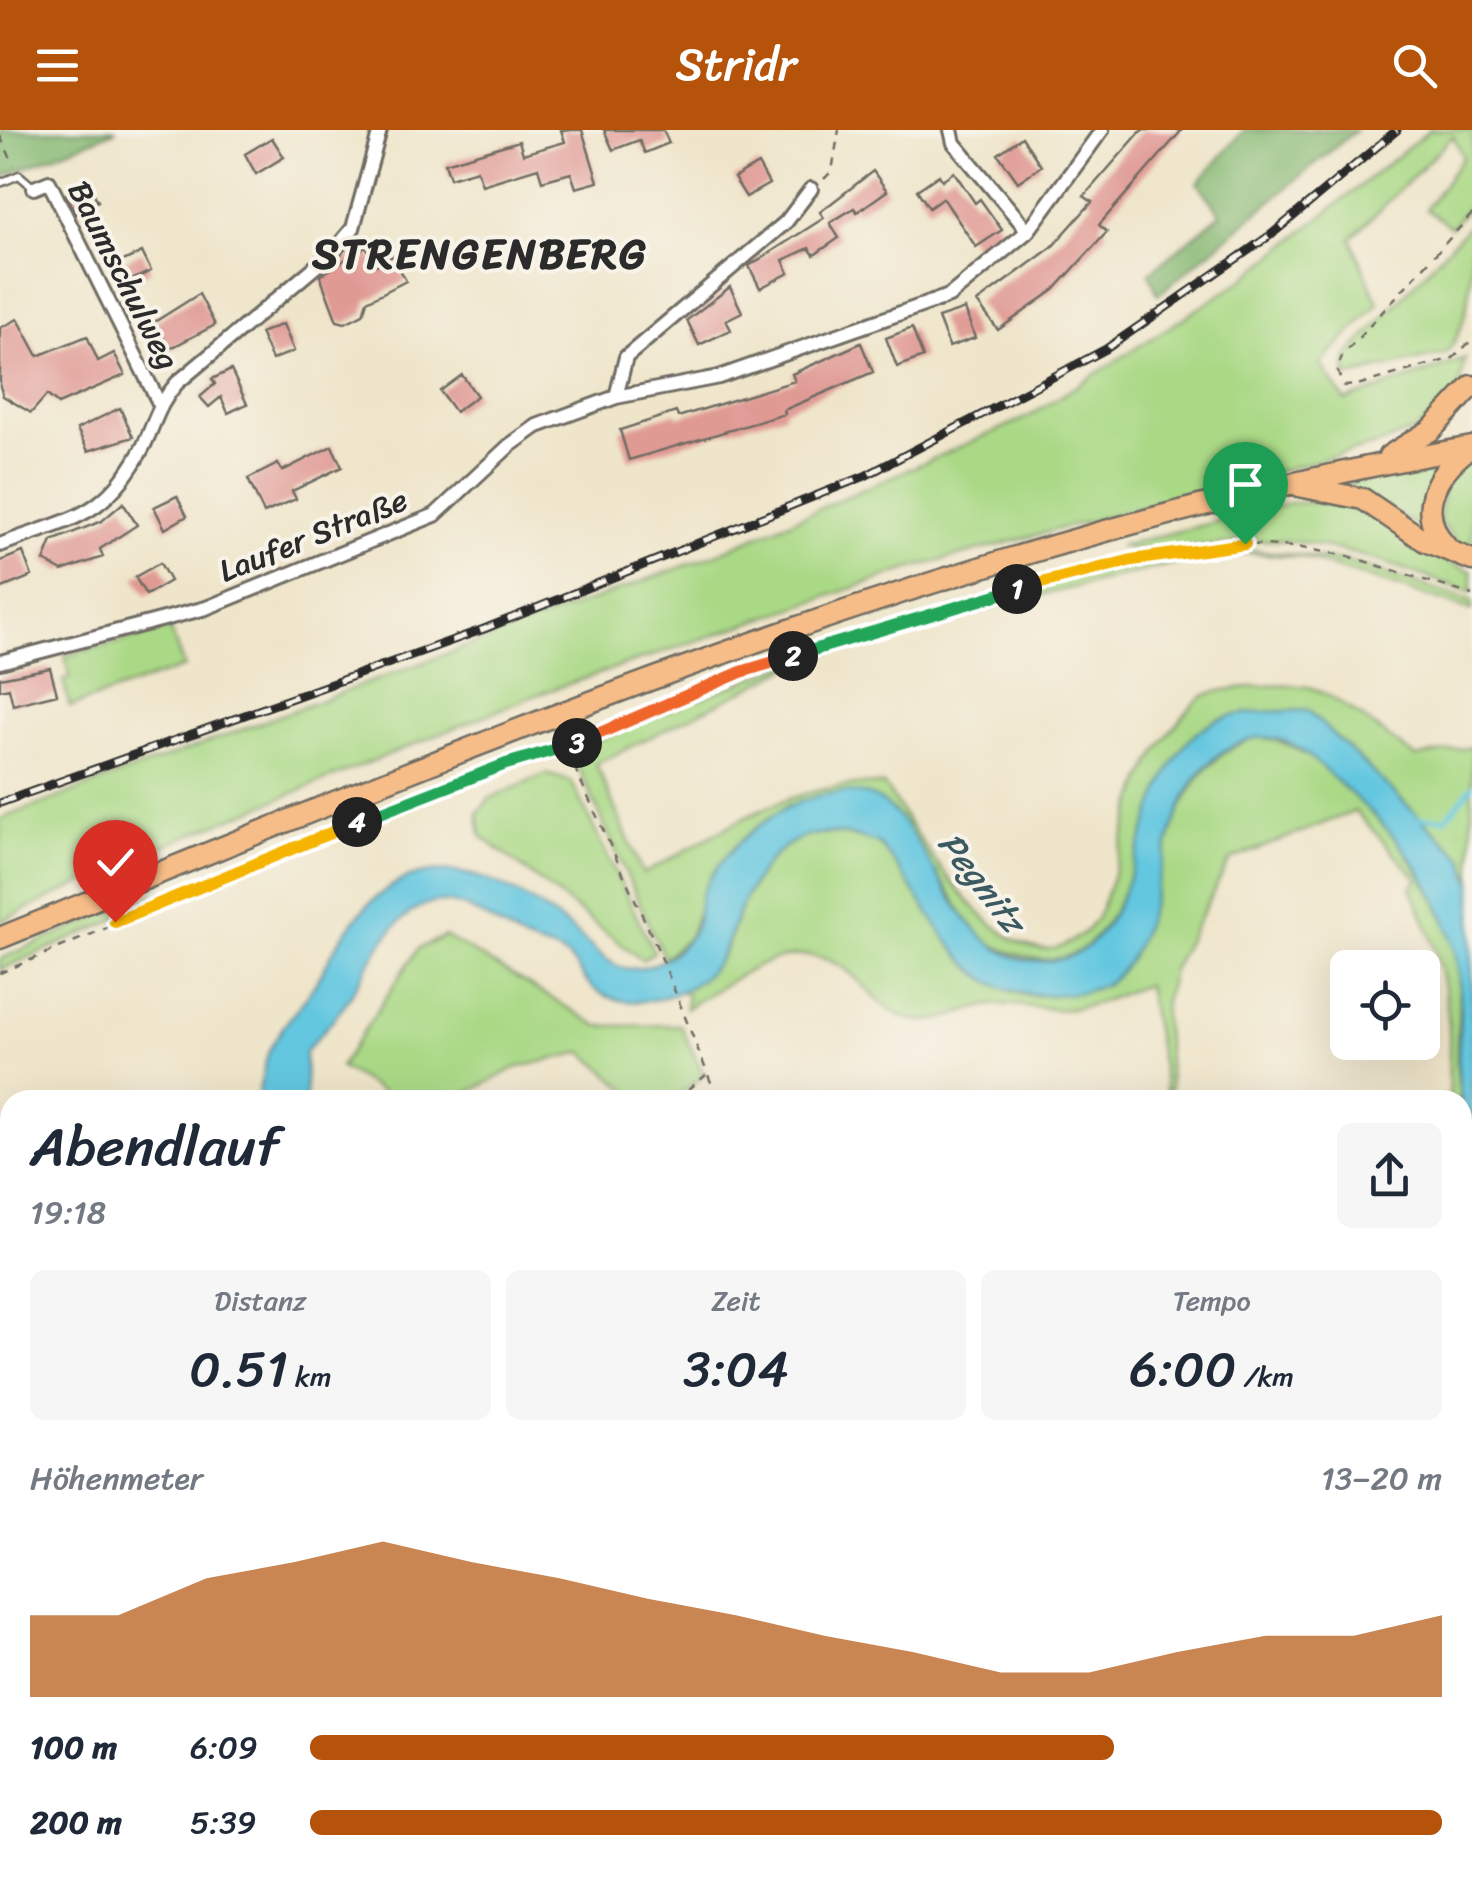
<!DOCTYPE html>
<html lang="de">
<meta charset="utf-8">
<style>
body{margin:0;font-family:Sriracha,sans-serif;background:#f6f6f7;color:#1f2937;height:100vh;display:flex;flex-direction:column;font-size:38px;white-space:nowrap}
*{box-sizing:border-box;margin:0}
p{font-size:32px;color:#747a83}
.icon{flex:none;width:55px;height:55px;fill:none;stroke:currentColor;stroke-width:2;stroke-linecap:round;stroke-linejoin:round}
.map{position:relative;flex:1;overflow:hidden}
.details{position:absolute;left:0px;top:960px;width:1472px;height:792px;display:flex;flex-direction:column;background:#fff;border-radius:30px 30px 0 0;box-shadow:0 10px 40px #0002}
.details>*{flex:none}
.tools{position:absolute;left:1330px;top:820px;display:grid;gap:20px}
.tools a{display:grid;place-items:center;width:110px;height:110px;border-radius:15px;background:#fff;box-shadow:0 10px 40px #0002;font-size:50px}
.pin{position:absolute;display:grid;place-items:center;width:85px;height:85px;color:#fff;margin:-102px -42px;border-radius:50% 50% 50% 0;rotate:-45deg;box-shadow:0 0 10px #0007}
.pin .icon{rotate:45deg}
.km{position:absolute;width:50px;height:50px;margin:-25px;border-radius:50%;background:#222;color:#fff;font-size:28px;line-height:50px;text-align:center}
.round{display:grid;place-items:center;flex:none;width:105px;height:105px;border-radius:15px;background:#f6f6f7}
.headline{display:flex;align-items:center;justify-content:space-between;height:170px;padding:0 30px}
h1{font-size:55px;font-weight:600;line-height:75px}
.metrics{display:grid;grid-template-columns:repeat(3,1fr);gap:15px;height:170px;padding:10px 30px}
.metrics div{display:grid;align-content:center;border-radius:15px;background:#f6f6f7;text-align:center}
.metrics b{font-size:50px;font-weight:600}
.metrics small{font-size:28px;font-weight:400}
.metrics p{font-size:28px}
.chart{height:280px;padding:20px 30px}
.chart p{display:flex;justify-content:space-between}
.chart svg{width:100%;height:180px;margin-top:10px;fill:#b45309;opacity:.7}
ul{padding:0 30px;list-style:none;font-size:32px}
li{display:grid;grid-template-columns:160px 120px 1fr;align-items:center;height:75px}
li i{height:25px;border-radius:12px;background:#b45309}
header{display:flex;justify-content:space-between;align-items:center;height:130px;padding:0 30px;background:#b45309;color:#fff;font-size:45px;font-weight:600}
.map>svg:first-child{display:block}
.industrial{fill:#d2bfc0}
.green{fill:#aad986;stroke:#6a8258;stroke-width:2.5}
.forest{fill:#87b973;stroke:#59724f;stroke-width:2.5}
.water{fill:#63c7e0;stroke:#477986;stroke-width:2.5}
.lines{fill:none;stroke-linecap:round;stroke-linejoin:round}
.stream{stroke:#63c7e0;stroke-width:5}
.building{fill:#e09a94}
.lane-casing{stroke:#706c63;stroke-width:11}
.street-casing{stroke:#706c63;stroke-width:18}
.secondary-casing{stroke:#706c63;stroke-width:22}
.primary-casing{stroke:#706c63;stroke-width:25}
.path{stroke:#706c63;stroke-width:2.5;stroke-dasharray:8 8;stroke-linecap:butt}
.lane{stroke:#fff;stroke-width:6}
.street{stroke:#fff;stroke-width:12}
.secondary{stroke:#fce5cf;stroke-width:18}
.primary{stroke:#f7bd88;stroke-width:20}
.rail-casing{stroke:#2b2b2b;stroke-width:9}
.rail{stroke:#f7f3e8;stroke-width:5;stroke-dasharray:15;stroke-linecap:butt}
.split-1-casing{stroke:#fff;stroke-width:20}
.split-2-casing{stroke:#fff;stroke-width:20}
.split-3-casing{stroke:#fff;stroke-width:20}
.split-4-casing{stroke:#fff;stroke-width:20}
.split-5-casing{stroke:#fff;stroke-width:20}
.split-1{stroke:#f5b400;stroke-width:12}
.split-2{stroke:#22a559;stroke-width:12}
.split-3{stroke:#f0652b;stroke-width:12}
.split-4{stroke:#22a559;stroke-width:12}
.split-5{stroke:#f5b400;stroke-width:12}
.labels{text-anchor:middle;stroke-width:8;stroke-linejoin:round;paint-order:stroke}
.street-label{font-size:32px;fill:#2b2b2b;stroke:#f7f3e8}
.water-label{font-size:35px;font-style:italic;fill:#3c5a61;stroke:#f7f3e8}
.district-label{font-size:42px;font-weight:bold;letter-spacing:2.5px;fill:#2b2b2b;stroke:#f7f3e8}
</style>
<header><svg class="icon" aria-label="menu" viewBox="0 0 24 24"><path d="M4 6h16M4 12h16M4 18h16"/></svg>Stridr<svg class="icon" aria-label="search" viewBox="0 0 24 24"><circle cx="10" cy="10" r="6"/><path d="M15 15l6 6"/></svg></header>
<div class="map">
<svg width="1472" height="1751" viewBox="0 0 1472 1751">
<rect width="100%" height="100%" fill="#f7f3e8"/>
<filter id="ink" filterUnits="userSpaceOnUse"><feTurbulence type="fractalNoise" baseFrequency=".01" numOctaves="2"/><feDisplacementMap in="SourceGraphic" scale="20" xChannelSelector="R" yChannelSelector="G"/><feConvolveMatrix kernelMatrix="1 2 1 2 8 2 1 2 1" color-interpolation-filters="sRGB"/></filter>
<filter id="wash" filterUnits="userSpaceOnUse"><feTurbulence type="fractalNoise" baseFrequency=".0048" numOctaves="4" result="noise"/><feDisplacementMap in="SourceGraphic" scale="40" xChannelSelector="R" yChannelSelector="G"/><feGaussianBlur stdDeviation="2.25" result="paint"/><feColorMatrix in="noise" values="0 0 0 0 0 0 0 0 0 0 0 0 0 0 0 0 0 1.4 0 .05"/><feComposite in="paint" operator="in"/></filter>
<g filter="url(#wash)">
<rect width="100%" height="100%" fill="#efe5ca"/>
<!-- industrial -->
<path class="industrial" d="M1472,1512V1751H1166L1174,1742H1462V1518Z
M745,1742L973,1743L958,1751H739Z"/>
<!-- green -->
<path class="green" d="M1430,0H1472V73L1451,97L1426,79L1463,27L1453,6L1351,108L1378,173L1321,234L1345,271L1465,229L1459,260L1418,299L1380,314L909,439L536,565L145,723L0,792V689L714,425L1028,287L1240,152Z
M1472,92C1472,136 1472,195 1446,223L1346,247L1347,227Z
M1472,331V421L1462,418L1440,393C1441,360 1441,347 1472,331Z
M1429,337L1433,341L1426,400L1348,356V352Z
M1330,372C1384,383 1419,425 1472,441V462C1408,442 1340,412 1272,410C1220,410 1169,427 1119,416L1290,373Z
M1245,419L1346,431L1472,471V480L1302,427L1248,423L1193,429L907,497L805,530L596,634L643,744C722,702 791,649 884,655C913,698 1001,849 1067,814C1080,806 1093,798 1099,783C1129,714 1127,649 1181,589C1187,583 1194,571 1202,567C1221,556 1285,554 1308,557C1331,561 1392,611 1416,627L1472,617V755L1464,729L1307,580C1274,583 1232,579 1203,598C1133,645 1141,856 1027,827C1006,822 988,815 974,800C965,790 960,778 953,767C933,738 913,708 892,680L787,676L740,712L697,783L689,807L664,828L571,621C781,532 1017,442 1245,419Z
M170,499L184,537L70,577L63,550L70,547L65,526Z
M1256,607C1333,611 1442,750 1456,824C1465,872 1450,922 1461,970H1450C1447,946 1450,924 1449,900C1447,850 1432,803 1411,758L1418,749L1355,681L1230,730L1172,840L1163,881L1171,959L1166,960L1147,855C1120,863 1096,877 1067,879C1042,881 1016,872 991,875C962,879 941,897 910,889C886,883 873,864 856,848C799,795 739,847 686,878L687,865L681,862C697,852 712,842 722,826C730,813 733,796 739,782C768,716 805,685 879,714C921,758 967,873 1041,865C1065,862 1091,853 1115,847C1163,772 1159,638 1256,607Z
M546,644L571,651L654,822L642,830L481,706L478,683L489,669Z
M154,763L158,771L0,840V829Z
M445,806L599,896L680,895L704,945L673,970H639L583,922L515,938L455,970H396L340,937L418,819Z
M4,1020H10V1194L0,1203V1028Z
M0,1438L10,1439V1742H243V1751H0L8,1718L0,1709Z"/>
<!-- forest -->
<path class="forest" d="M0,0H117L0,48Z
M1244,0H1356L1158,165L1149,143L1221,84L1198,53Z"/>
<!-- water -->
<path class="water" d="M1307,580L1464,729L1472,755V1000C1449,955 1462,910 1460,860C1455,771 1403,708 1338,652C1325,641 1312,627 1298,618C1283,608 1264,605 1247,610C1152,640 1173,788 1116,846C1100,862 1073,864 1052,865C1032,866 1004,861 987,850C943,821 915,752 879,714C801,683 763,721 735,791C727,811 723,829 707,844C680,869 627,883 594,859C582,850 578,833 564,825C551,817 535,816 522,809C490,793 455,758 418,778C382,798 367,842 345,874C333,891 319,906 305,921L306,970H257C261,954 264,933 270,919C283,892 307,871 321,844C385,717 461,715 570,798C596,818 614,850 652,835C668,829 691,812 696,795C699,786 697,775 701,765C725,710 802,651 864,664C934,679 950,853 1061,829C1147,811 1134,624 1217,590C1244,580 1279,582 1307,580Z"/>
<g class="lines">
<!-- stream -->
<path class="stream" d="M1420,688H1446L1472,656"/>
</g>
<g id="blocks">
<!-- building -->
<path class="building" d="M561,0H582L598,52L576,58L571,43L542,51L538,38L482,55L477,40L450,48L445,33L519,11L523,24L565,12Z
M604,0H663L669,13L645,23L639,10L613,20Z
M1142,0H1182L1099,95L1107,102L1054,160L998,200L977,172L1052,117L1092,72L1084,66Z
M1022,7L1041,36L1018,52L998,24Z
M272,8L284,27L256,44L245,24Z
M758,34L769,54L746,67L734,48Z
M873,41L887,61L857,82L854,78L830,93L839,108L814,125L809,118L783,130L789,143L760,158L749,136L824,88L820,82Z
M954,42L975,73L980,69L1002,100L976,117L943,68L929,78L917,60L939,45L942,50Z
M87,52L98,71L76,84L66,64Z
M366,116L376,135L393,126L406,151L367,171L363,184L345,193L337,191L320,146Z
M142,122L151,141L128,152L119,133Z
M730,157L742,182L726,190L731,200L699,215L687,190Z
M199,164L215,195L169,219L163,207L153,212L145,198Z
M965,179L975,208L949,217L938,188Z
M18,189L38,226L87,206L98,231L114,223L125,245L58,274L47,265L31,283L3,266L0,256V198Z
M283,194L294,221L272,230L260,203Z
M912,198L923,227L897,237L886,208Z
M861,213L873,242L784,280L785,284L629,330L620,300L676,282L678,287L795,251L792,244Z
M231,240L247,274L228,283L221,267L209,277L200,267L215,254L212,249Z
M462,245L477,266L455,282L440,261Z
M120,278L133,307L88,321L77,299Z
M332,316L342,337L292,361L296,369L264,383L248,349L278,334L282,341Z
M177,366L187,386L165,399L154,377Z
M123,373L137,395L100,419L103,427L62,441L44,431L52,411L102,391Z
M23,422L32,446L0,459V431Z
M160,433L170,451L146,465L135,447Z
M50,538L57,564L13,575L9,558L0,560V548Z"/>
</g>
</g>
<g filter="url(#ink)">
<use href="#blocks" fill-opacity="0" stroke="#706c63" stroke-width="2.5"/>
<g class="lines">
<defs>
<path id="lane" d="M0,53L19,45L33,57
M1462,1681L1472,1696
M845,1742L849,1751
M896,1742L900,1751
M1322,1751L1337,1742"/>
<path id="street" d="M951,0L954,13L1028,101
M34,58L49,52L159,273
M616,267L626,227L786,92L811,59
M0,415C70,388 106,389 144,315C155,292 159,273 177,253L333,122L353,98L380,0
M0,532L206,478L435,385L509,316L537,296L616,267L719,247L949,166L1028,101L1102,0
M1462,1458L1472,1451
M593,1742L605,1751
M703,1742L706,1751
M730,1751L736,1742
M1153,1751L1161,1742"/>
<path id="secondary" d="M1462,1417L1472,1411
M1011,1751L1025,1742
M1042,1751L1053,1742
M1063,1751L1073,1742"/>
<path id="primary" d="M1389,326L1431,300L1472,256
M1299,356L1363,369L1425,411L1472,430
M1448,419C1414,382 1434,345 1469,318
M0,808C480,613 959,407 1472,317"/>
</defs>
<!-- lane casing -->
<use href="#lane" class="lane-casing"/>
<!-- street casing -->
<use href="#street" class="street-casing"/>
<!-- secondary casing -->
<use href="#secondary" class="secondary-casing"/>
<!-- primary casing -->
<use href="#primary" class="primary-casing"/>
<!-- path -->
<path class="path" d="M0,6L14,35
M824,49L832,41L839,0
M1472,84L1342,226L1337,241L1344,256L1357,255L1453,228L1472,210
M561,608L660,824L718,970
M0,843L342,698L506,634L563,619L741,542L935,480L1132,430L1245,414L1296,417L1348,426L1472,465
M676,970L706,945
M1462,1074L1472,1071
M1462,1264L1472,1277
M505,1742L514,1751
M1134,1742L1140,1750
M234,1751L240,1742
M297,1751L298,1742"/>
<!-- lane -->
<use href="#lane" class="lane"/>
<!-- street -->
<use href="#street" class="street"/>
<!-- secondary -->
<use href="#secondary" class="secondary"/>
<!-- primary -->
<use href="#primary" class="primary"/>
<defs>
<path id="rail" d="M0,673L484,499L865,346L1106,219L1272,104L1397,0"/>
</defs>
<!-- rail casing -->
<use href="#rail" class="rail-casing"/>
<!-- rail -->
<use href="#rail" class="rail"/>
</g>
</g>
<g class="lines" filter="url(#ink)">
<defs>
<path id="split-1" d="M1017,459L1132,430L1245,414"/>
<path id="split-2" d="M793,526L1017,459"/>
<path id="split-3" d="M577,613L741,542L793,526"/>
<path id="split-4" d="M357,692L506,634L577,613"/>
<path id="split-5" d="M115,792L357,692"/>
</defs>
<!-- split-1 casing -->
<use href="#split-1" class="split-1-casing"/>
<!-- split-2 casing -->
<use href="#split-2" class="split-2-casing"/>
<!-- split-3 casing -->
<use href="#split-3" class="split-3-casing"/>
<!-- split-4 casing -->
<use href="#split-4" class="split-4-casing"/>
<!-- split-5 casing -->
<use href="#split-5" class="split-5-casing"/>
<!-- split-1 -->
<use href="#split-1" class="split-1"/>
<!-- split-2 -->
<use href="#split-2" class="split-2"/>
<!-- split-3 -->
<use href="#split-3" class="split-3"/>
<!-- split-4 -->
<use href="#split-4" class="split-4"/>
<!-- split-5 -->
<use href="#split-5" class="split-5"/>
</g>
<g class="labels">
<!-- street labels -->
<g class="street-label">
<text transform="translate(124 145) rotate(63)" y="11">Baumschulweg</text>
<text transform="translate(313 405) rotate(-22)" y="11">Laufer Straße</text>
</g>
<!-- water labels -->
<g class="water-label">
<text transform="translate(982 752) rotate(52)" y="12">Pegnitz</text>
</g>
<!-- district labels -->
<g class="district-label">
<text x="480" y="138">STRENGENBERG</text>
</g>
</g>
</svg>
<div class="tools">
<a><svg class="icon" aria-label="locate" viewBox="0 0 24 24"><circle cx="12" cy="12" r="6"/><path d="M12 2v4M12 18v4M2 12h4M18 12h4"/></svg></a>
</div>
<div class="pin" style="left:1245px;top:414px;background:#1e9e55"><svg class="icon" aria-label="arrive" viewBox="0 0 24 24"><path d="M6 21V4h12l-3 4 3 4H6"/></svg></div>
<div class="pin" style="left:115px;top:792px;background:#d93025"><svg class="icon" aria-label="check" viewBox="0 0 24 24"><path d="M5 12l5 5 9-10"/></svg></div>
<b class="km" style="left:1017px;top:459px">1</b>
<b class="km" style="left:793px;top:526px">2</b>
<b class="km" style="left:577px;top:613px">3</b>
<b class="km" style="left:357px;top:692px">4</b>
<section class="details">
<div class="headline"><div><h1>Abendlauf</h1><p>19:18</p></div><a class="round"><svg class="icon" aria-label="share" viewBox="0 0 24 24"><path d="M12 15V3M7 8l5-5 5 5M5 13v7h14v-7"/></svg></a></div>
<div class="metrics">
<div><p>Distanz</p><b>0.51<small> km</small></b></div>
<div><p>Zeit</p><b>3:04</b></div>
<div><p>Tempo</p><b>6:00<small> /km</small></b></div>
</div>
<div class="chart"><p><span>Höhenmeter</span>13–20 m</p>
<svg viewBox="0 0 160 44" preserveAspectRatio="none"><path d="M0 44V24L10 24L20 15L30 11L40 6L50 11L60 15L70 20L80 24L90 29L100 33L110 38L120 38L130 33L140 29L150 29L160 24V44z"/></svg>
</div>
<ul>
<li><b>100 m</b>6:09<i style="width:71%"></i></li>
<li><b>200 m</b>5:39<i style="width:100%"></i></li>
</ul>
</section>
</div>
